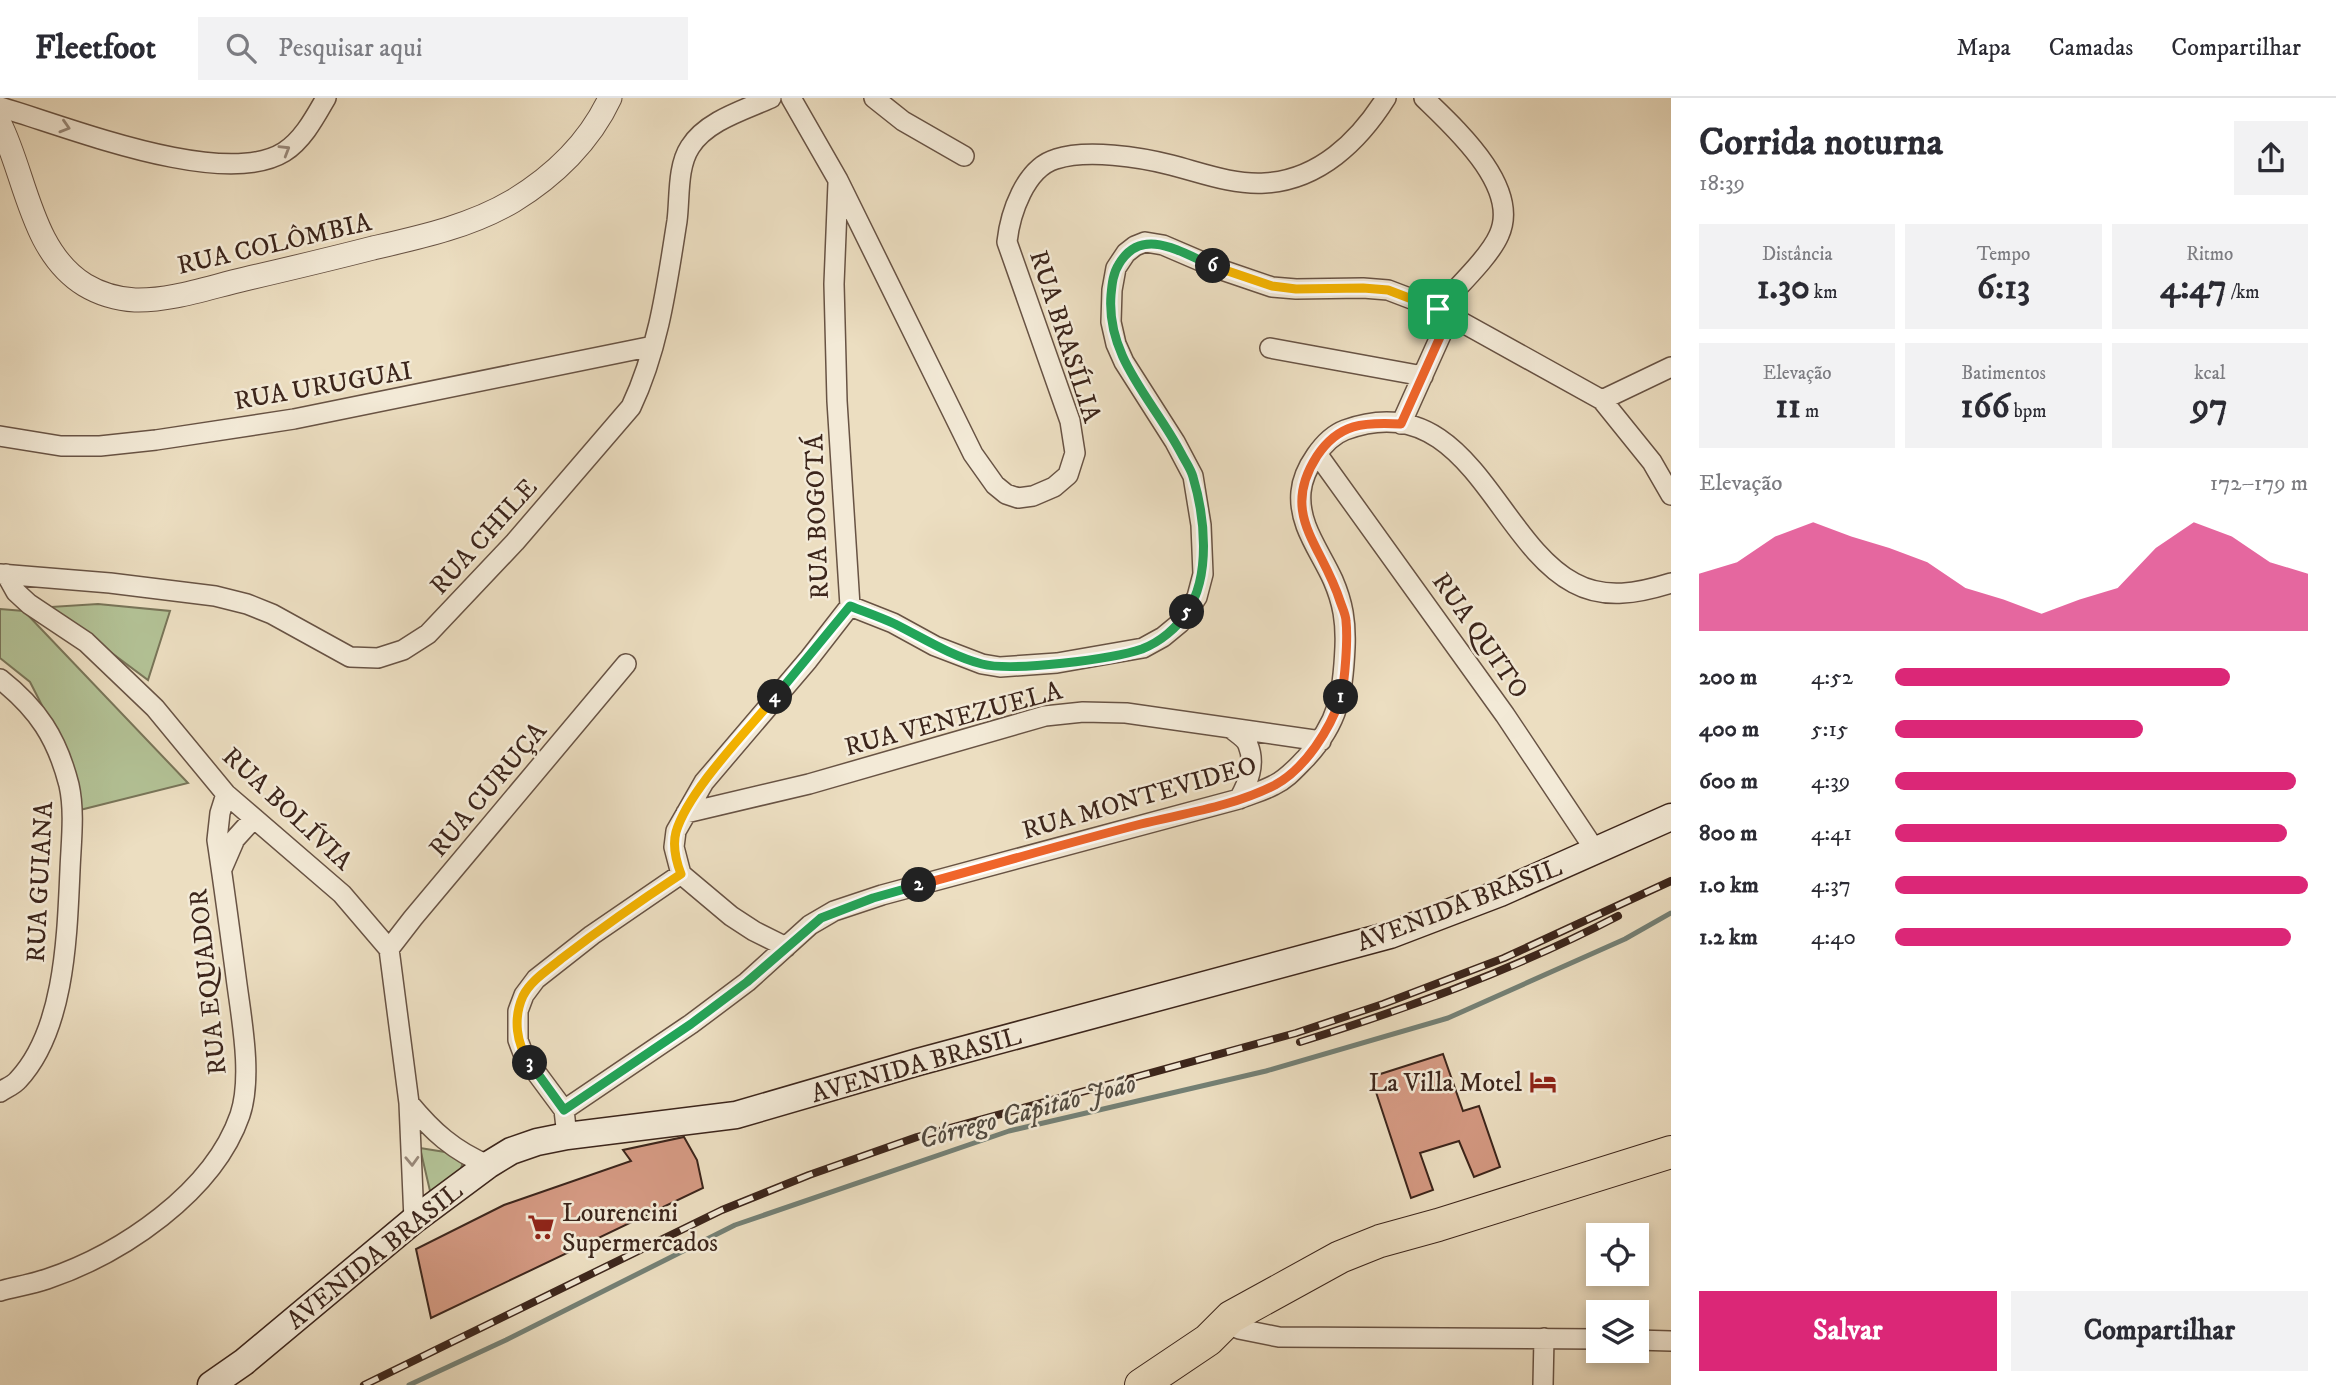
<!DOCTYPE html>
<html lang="pt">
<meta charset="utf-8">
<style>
body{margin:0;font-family:"IM FELL DW Pica",serif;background:#f2f2f3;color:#2b2b33;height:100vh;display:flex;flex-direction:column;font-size:26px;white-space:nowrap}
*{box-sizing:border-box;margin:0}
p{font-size:23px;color:#7c7c81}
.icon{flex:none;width:38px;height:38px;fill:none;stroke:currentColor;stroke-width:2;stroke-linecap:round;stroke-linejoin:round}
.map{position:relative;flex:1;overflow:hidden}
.drawer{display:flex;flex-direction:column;background:#fff;width:665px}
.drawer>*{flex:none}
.controls{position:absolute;left:1586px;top:1125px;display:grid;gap:14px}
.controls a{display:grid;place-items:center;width:63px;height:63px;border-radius:0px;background:#fff;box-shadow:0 4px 10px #0003;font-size:35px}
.pin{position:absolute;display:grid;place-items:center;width:60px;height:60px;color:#fff;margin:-30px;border-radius:14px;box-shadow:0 4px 10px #0006}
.km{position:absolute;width:35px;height:35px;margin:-18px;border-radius:50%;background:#222;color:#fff;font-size:19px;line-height:35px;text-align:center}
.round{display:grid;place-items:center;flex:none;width:74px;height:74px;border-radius:0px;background:#f2f2f3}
.head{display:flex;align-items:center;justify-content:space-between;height:119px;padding:0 28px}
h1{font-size:38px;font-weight:800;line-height:52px}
.metrics{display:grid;grid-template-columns:repeat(3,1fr);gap:10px;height:119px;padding:7px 28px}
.metrics div{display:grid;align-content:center;border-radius:0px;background:#f2f2f3;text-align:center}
.metrics b{font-size:35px;font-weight:800}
.metrics small{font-size:19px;font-weight:400}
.metrics p{font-size:19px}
.chart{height:196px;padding:14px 28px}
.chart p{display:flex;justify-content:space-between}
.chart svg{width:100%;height:126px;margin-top:7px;fill:#db2777;opacity:.7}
.action{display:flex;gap:14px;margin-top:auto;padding:14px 28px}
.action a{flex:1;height:80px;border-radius:0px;background:#db2777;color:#fff;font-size:28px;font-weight:800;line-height:80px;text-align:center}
.action a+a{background:#f2f2f3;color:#2b2b33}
ul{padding:0 28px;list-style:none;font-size:23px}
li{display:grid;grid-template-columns:112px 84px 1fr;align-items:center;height:52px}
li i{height:18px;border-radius:9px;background:#db2777}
header{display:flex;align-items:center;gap:42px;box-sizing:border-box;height:98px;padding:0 35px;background:#fff;border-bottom:2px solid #e1e1e2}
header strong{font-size:33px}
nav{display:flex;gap:38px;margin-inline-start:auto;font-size:24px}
.search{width:490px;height:63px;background:#f2f2f3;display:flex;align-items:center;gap:18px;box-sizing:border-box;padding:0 24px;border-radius:0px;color:#7c7c81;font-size:26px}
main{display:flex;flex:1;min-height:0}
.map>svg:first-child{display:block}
.green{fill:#b3c296;stroke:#787458;stroke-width:2}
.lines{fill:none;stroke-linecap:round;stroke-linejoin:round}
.stream{stroke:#748075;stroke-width:5}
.building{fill:#d49982;stroke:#3c251b;stroke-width:2}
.minor-casing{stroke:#685344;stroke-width:22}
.tertiary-casing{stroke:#685344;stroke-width:25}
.secondary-casing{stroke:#3c251b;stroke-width:29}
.trunk-casing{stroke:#3c251b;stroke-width:34}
.minor{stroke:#f3ead7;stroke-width:19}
.tertiary{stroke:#f3ead7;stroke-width:23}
.secondary{stroke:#f3ead7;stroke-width:26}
.trunk{stroke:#ecdec1;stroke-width:32}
.rail-casing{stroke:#3c251b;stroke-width:8}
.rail{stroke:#f3ead7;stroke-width:5;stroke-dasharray:16;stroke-linecap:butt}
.oneway{stroke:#988879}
.split-1-casing{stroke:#fff;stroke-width:14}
.split-2-casing{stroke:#fff;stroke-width:14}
.split-3-casing{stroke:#fff;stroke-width:14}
.split-4-casing{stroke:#fff;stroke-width:14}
.split-5-casing{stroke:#fff;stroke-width:14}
.split-6-casing{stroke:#fff;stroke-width:14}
.split-7-casing{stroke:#fff;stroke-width:14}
.split-1{stroke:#f0652b;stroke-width:9}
.split-2{stroke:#f0652b;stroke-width:9}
.split-3{stroke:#22a559;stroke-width:9}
.split-4{stroke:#f5b400;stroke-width:9}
.split-5{stroke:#22a559;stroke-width:9}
.split-6{stroke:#22a559;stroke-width:9}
.split-7{stroke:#f5b400;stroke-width:9}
.labels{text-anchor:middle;stroke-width:5;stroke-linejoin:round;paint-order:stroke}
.street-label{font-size:26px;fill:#3c251b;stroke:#f3ead7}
.poi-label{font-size:26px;fill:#3c251b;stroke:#f3ead7;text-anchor:end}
.water-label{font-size:28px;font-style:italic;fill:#534b40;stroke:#f3ead7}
</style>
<header>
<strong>Fleetfoot</strong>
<div class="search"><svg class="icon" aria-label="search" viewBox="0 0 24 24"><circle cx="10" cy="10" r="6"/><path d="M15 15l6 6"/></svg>Pesquisar aqui</div>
<nav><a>Mapa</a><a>Camadas</a><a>Compartilhar</a></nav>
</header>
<main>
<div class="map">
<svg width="1671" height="1287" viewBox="0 0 1671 1287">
<rect width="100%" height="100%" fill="#ecdec1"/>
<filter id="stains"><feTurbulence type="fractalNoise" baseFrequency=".00286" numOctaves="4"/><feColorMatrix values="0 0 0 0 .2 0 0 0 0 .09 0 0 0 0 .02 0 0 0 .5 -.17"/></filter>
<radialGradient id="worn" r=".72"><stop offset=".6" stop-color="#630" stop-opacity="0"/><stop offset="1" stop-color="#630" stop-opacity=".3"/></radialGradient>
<!-- green -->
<path class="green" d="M98,506L170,513L148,582L50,509Z
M0,511L24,513L188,685L80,712L66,654L30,584L0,560Z
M420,1050L445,1054L463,1063L458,1083L430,1093Z"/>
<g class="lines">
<!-- stream -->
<path class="stream" d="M409,1287L506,1242L735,1127L1009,1033L1266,973L1448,920L1625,841L1671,815"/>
</g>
<!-- building -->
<path class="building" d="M1443,956L1463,1013L1479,1008L1500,1069L1474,1079L1459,1043L1420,1055L1433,1092L1411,1100L1371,979Z
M684,1039L697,1062L703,1090L431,1220L416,1151L504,1107L631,1063L623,1052Z"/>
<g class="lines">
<defs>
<path id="minor" d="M791,0L838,82L973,356L995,387L1006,396L1018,400L1033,398L1054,389L1068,377L1075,355L1070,323L1007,144C1010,116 1025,70 1056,61C1087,51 1140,59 1171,67C1202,75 1233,87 1265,85C1319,82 1359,43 1386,0
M874,0L903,23L964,58
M1424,0C1455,30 1521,89 1499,137C1489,160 1455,191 1438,211
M0,9C66,28 223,92 284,54C303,42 315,19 326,0
M1270,250L1423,278
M1602,302L1671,269
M1401,326L1449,219
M0,338L61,348H100L156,342L294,321L653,248
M1318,357L1505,617L1595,752
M0,476L110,485L215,498L247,506L272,516L350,559L378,560L403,552L428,536L515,444L631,309C659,250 667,186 677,123C680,100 677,69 690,49C706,23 744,12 771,0
M6,476L16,494L29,506L86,544L155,610L226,696L342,796L389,851L409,1005L414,1122
M850,508L893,525L935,548L982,566L1000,569L1057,565L1143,550L1163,539L1180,525L1197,499L1203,476L1201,427L1193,378L1175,344L1124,264L1116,246L1111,224L1112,192L1116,170L1126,155L1135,148L1145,144L1163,147L1219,171L1272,189L1296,191L1363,190L1388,192L1438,211L1602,302L1652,364L1671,397
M0,581C38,611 57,640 69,687C75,714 71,745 70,772C67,838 65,932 18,982C14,987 6,990 0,994
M1233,632C1238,636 1246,641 1248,647C1256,666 1248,685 1239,701
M686,715L809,686L1045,618L1083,614L1126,615L1321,643
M222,771L235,741L254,720
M786,849L754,833L731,818L681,776L674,749L676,733L704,684L808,562L850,508L837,303L834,186L838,85
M389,851L413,820L626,566
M409,1005C432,1033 454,1053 488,1067
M564,1012L524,958L518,942V913L524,897L536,881L592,837L681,776
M567,1038L564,1012L691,926L747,884L810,827L834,813L882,797L1239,701C1251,696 1263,693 1274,687C1287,681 1296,670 1306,660C1339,624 1343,596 1345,549C1346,524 1343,505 1333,482C1320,453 1298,427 1301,394C1303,371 1324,340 1345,332C1468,287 1495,443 1574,485C1605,502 1639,495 1671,485
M0,1193C15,1189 32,1186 47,1181C121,1156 213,1095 240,1017C253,978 241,919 236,879C230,834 224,788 217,742L220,715L226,696
M1231,1219L1239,1231L1279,1239L1598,1241
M1636,1242L1671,1243
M1543,1287L1544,1240"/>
<path id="tertiary" d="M0,26C26,78 31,154 85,187C100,196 118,201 135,202C171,203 210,189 245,181C288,171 330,161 373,150C421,139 471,128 513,103C554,78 590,43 610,0"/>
<path id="secondary" d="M211,1287L244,1264L414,1122L488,1067L511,1053L537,1044L567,1038L736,1017L918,964L1390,837L1500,795L1671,719"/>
<path id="trunk" d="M1141,1287L1208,1242L1231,1219L1340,1159L1380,1143L1438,1127L1671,1054"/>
</defs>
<!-- minor casing -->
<use href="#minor" class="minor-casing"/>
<!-- tertiary casing -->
<use href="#tertiary" class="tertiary-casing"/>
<!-- secondary casing -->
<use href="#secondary" class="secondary-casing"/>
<!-- trunk casing -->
<use href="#trunk" class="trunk-casing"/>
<!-- minor -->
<use href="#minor" class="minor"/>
<!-- tertiary -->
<use href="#tertiary" class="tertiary"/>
<!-- secondary -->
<use href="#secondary" class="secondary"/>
<!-- trunk -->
<use href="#trunk" class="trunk"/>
<defs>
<path id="rail" d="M1300,944C1410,910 1516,871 1618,818
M364,1287L722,1112L809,1077L917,1039L1296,935L1383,906L1504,860L1671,783"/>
</defs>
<!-- rail casing -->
<use href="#rail" class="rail-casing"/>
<!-- rail -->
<use href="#rail" class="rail"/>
</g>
<!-- one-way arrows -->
<defs><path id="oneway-chevron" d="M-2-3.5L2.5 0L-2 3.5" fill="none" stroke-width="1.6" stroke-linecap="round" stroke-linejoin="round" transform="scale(1.75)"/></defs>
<g class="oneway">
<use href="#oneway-chevron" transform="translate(65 29) rotate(17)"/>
<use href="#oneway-chevron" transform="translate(285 52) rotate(-31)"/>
<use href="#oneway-chevron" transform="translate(412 1063) rotate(88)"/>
</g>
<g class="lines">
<defs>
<path id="split-1" d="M1341,599C1345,582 1348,541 1346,523C1346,517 1342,509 1340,503C1322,446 1279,417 1317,358C1339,325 1364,324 1401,326L1449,219L1438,211"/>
<path id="split-2" d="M919,787C993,767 1067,745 1141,726C1186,715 1234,708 1275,687C1306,670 1330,631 1341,599"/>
<path id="split-3" d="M530,965L564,1012L691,926L747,884L821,820L873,800L919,787"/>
<path id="split-4" d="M530,965C516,946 513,920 523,898C531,882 548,872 561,861C600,831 640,803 681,776C676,763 672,749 676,734C688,693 747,633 775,599"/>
<path id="split-5" d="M775,599L850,508C865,514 880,519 895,526C923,540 951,558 982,566C1012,574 1113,561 1142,551C1160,544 1177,530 1187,514"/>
<path id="split-6" d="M1187,514C1211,478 1205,419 1193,379C1191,371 1185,363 1181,355C1154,303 1106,260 1111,197C1112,186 1113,175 1119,166C1142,127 1182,155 1213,168"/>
<path id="split-7" d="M1213,168L1272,188L1296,191L1363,190L1388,192L1438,211"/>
</defs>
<!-- split-1 casing -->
<use href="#split-1" class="split-1-casing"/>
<!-- split-2 casing -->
<use href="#split-2" class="split-2-casing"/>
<!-- split-3 casing -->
<use href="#split-3" class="split-3-casing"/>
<!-- split-4 casing -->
<use href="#split-4" class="split-4-casing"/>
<!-- split-5 casing -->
<use href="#split-5" class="split-5-casing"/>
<!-- split-6 casing -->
<use href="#split-6" class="split-6-casing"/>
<!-- split-7 casing -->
<use href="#split-7" class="split-7-casing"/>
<!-- split-1 -->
<use href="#split-1" class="split-1"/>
<!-- split-2 -->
<use href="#split-2" class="split-2"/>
<!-- split-3 -->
<use href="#split-3" class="split-3"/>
<!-- split-4 -->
<use href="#split-4" class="split-4"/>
<!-- split-5 -->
<use href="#split-5" class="split-5"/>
<!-- split-6 -->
<use href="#split-6" class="split-6"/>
<!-- split-7 -->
<use href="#split-7" class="split-7"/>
</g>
<!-- icons -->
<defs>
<symbol id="hotel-bare" viewBox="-9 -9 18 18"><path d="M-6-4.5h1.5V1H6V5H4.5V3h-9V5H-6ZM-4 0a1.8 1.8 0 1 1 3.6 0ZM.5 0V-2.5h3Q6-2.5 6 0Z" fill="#8f2418" stroke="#f3ead7" stroke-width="2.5" paint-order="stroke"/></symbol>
<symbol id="supermarket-bare" viewBox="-9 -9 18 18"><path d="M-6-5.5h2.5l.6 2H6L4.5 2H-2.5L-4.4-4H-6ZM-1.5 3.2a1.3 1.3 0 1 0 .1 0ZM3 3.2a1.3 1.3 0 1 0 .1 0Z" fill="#8f2418" stroke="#f3ead7" stroke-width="2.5" paint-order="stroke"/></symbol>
</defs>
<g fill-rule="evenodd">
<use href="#hotel-bare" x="1524" y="965" width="38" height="38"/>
<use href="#supermarket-bare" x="522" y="1110" width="38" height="38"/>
</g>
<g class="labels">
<!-- street labels -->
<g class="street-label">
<text transform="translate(274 145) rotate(-13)" y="9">RUA COLÔMBIA</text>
<text transform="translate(1066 238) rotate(72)" y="9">RUA BRASÍLIA</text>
<text transform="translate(323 287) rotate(-10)" y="9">RUA URUGUAI</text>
<text transform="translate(816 419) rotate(-92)" y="9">RUA BOGOTÁ</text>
<text transform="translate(483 438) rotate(-48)" y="9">RUA CHILE</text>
<text transform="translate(1481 537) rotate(55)" y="9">RUA QUITO</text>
<text transform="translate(953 620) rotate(-15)" y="9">RUA VENEZUELA</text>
<text transform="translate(487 691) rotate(-50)" y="9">RUA CURUÇA</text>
<text transform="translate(1139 699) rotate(-16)" y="9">RUA MONTEVIDEO</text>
<text transform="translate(288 710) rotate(43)" y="9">RUA BOLÍVIA</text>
<text transform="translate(39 784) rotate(-87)" y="9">RUA GUIANA</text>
<text transform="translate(1459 806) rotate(-21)" y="9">AVENIDA BRASIL</text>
<text transform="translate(207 884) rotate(-96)" y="9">RUA EQUADOR</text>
<text transform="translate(916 966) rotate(-16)" y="9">AVENIDA BRASIL</text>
<text transform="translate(374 1157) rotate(-39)" y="9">AVENIDA BRASIL</text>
</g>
<!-- poi labels -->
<g class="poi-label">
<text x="1522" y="993">La Villa Motel</text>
<text x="562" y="1123" text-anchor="start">Lourencini<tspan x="562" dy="30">Supermercados</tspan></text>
</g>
<!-- water labels -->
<g class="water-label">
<text transform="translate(1027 1012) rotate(-15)" y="10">Córrego Capitão João</text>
</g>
</g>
<rect width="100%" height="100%" filter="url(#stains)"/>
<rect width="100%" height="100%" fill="url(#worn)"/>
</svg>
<div class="controls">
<a><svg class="icon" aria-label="locate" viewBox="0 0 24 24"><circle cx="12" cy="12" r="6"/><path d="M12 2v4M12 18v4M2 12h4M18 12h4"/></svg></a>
<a><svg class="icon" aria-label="layers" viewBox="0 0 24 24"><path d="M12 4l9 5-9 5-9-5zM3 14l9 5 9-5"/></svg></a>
</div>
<div class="pin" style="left:1438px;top:211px;background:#1e9e55"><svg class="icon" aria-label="arrive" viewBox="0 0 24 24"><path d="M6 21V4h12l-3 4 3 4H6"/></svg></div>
<b class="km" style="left:1341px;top:599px">1</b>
<b class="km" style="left:919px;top:787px">2</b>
<b class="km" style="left:530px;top:965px">3</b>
<b class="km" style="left:775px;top:599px">4</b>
<b class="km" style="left:1187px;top:514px">5</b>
<b class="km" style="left:1213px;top:168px">6</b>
</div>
<section class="drawer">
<div class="head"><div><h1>Corrida noturna</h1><p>18:39</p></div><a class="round"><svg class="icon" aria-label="share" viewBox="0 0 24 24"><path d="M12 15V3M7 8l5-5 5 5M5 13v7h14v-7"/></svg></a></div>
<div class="metrics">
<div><p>Distância</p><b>1.30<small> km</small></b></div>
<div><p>Tempo</p><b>6:13</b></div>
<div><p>Ritmo</p><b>4:47<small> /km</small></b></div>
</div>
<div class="metrics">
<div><p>Elevação</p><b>11<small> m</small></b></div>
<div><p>Batimentos</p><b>166<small> bpm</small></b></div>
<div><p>kcal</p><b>97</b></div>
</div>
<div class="chart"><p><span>Elevação</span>172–179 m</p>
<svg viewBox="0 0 160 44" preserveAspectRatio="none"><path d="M0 44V24L10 20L20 11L30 6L40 11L50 15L60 20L70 29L80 33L90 38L100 33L110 29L120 15L130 6L140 11L150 20L160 24V44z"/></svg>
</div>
<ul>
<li><b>200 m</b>4:52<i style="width:81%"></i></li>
<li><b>400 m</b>5:15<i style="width:60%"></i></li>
<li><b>600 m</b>4:39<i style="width:97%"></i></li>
<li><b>800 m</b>4:41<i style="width:95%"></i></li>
<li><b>1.0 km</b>4:37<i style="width:100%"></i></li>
<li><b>1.2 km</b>4:40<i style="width:96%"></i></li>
</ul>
<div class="action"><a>Salvar</a><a>Compartilhar</a></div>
</section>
</main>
